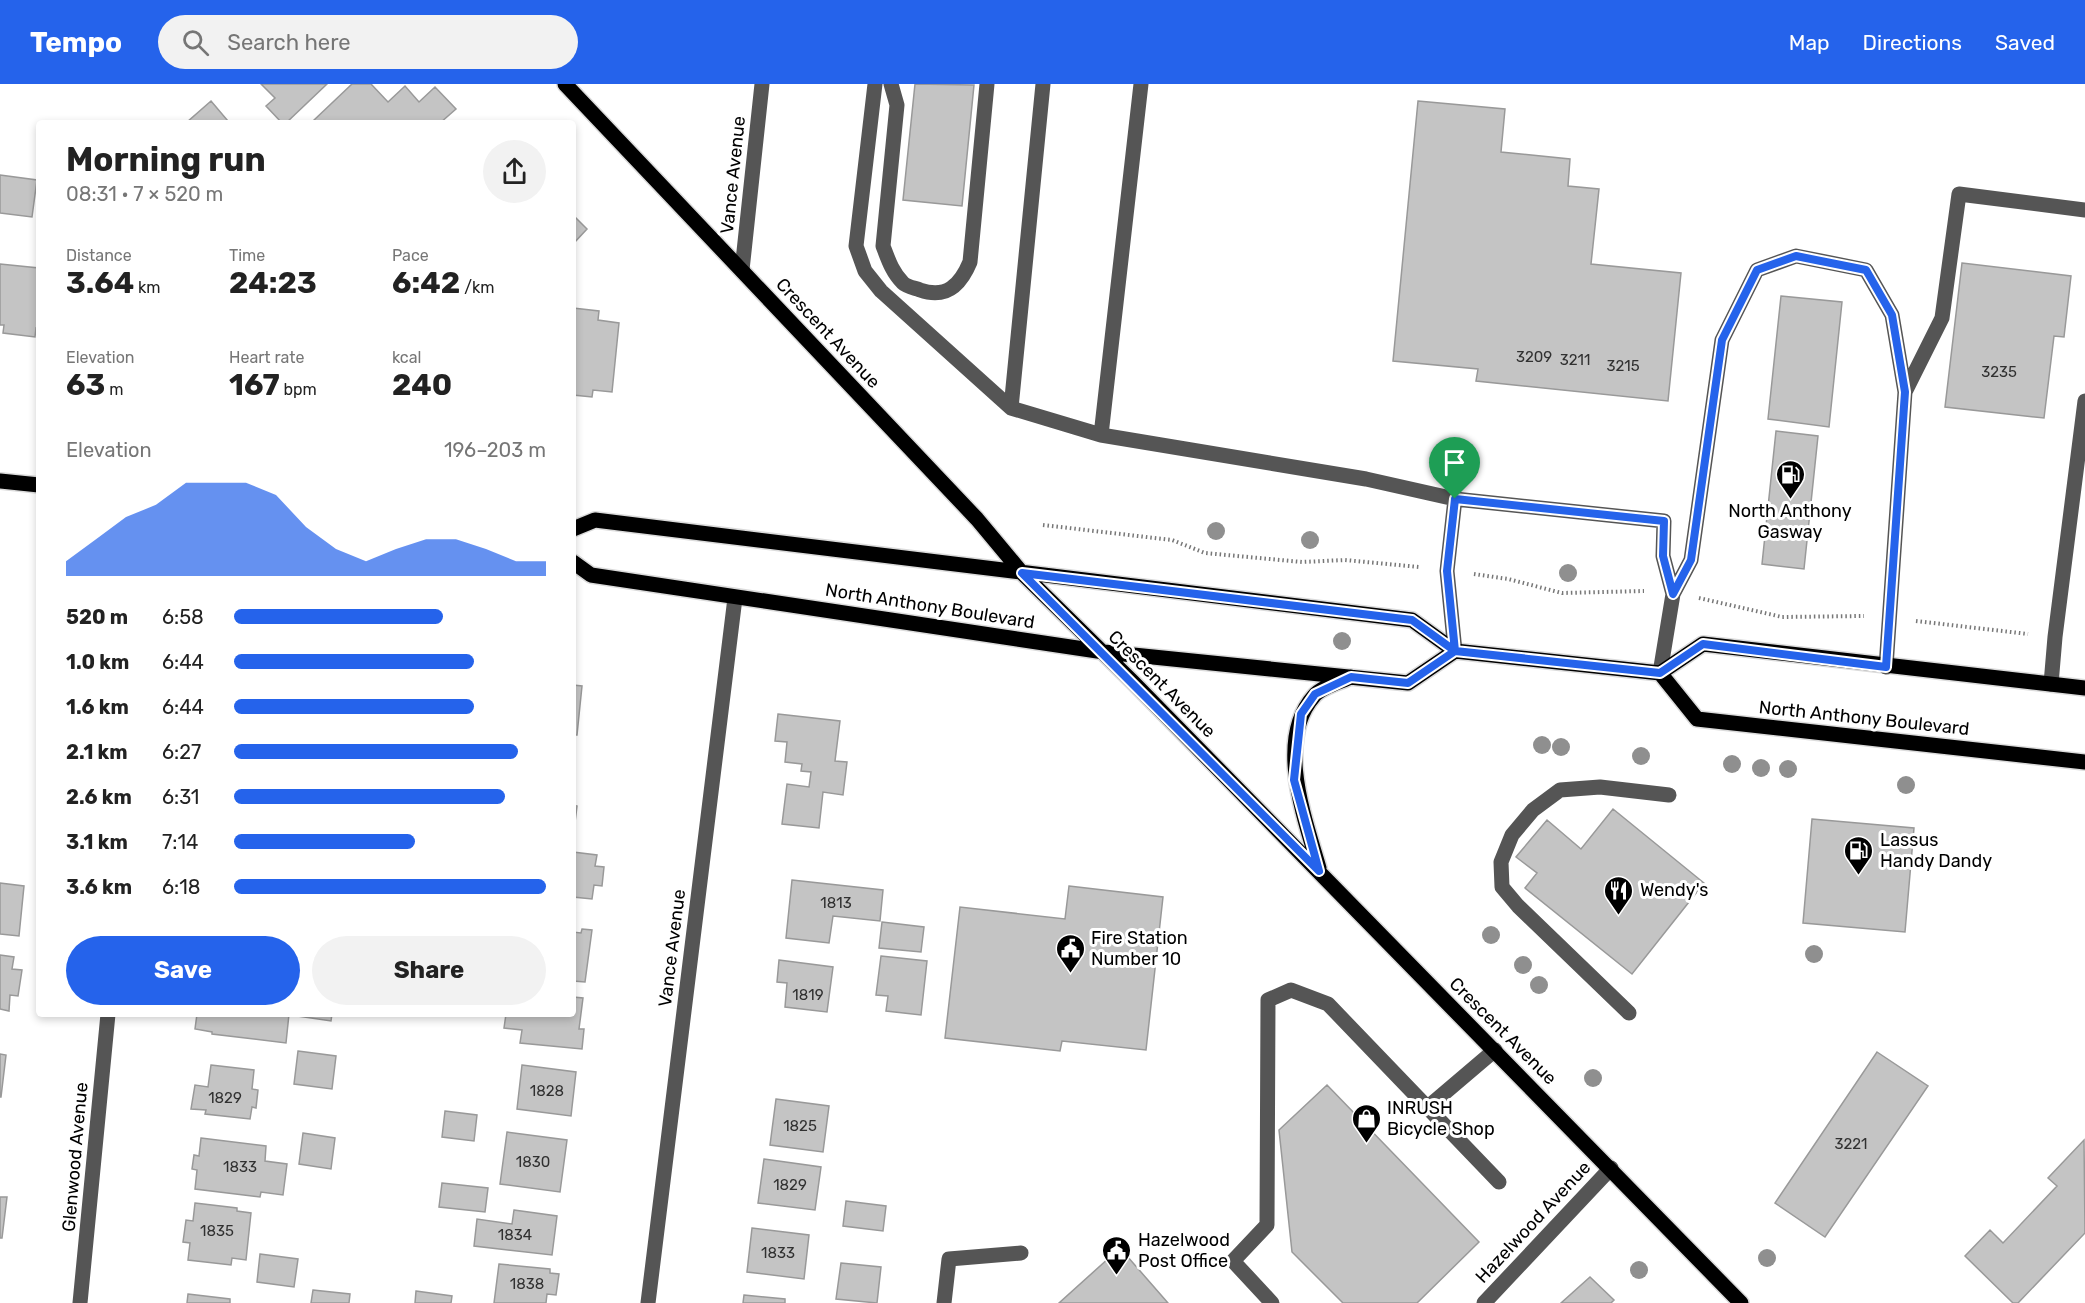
<!DOCTYPE html>
<meta charset="utf-8">
<style>
body{margin:0;font-family:Rubik,sans-serif;background:#f2f2f2;color:#222;height:100vh;display:flex;flex-direction:column;font-size:22px;white-space:nowrap}
*{box-sizing:border-box;margin:0}
p{font-size:20px;color:#767676}
.icon{flex:none;width:33px;height:33px;fill:none;stroke:currentColor;stroke-width:2;stroke-linecap:round;stroke-linejoin:round}
.map{position:relative;flex:1;overflow:hidden}
.details{position:absolute;left:36px;top:36px;width:540px;height:897px;display:flex;flex-direction:column;background:#fff;border-radius:6px;box-shadow:0 3px 9px #0003}
.details>*{flex:none}
.pin{position:absolute;display:grid;place-items:center;width:51px;height:51px;color:#fff;margin:-62px -26px;border-radius:50% 50% 50% 0;rotate:-45deg;box-shadow:0 0 6px #0007}
.pin .icon{rotate:45deg}
.round{display:grid;place-items:center;flex:none;width:63px;height:63px;border-radius:32px;background:#f2f2f2}
.summary{display:flex;align-items:center;justify-content:space-between;height:102px;padding:0 30px}
h1{font-size:33px;font-weight:700;line-height:45px}
.stats{display:grid;grid-template-columns:repeat(3,1fr);gap:9px;height:102px;padding:6px 30px}
.stats div{display:grid;align-content:center}
.stats b{font-size:30px;font-weight:700}
.stats small{font-size:16px;font-weight:400}
.stats p{font-size:16px}
.chart{height:168px;padding:12px 30px}
.chart p{display:flex;justify-content:space-between}
.chart svg{width:100%;height:108px;margin-top:6px;fill:#2563eb;opacity:.7}
.action{display:flex;gap:12px;margin-top:auto;padding:12px 30px}
.action a{flex:1;height:69px;border-radius:36px;background:#2563eb;color:#fff;font-size:24px;font-weight:700;line-height:69px;text-align:center}
.action a+a{background:#f2f2f2;color:#222}
ul{padding:0 30px;list-style:none;font-size:20px}
li{display:grid;grid-template-columns:96px 72px 1fr;align-items:center;height:45px}
li i{height:15px;border-radius:8px;background:#2563eb}
header{display:flex;align-items:center;gap:36px;box-sizing:border-box;height:84px;padding:0 30px;background:#2563eb;color:#fff}
header strong{font-size:28px}
nav{display:flex;gap:33px;margin-inline-start:auto;font-size:21px}
.search{width:420px;height:54px;background:#f2f2f2;display:flex;align-items:center;gap:15px;box-sizing:border-box;padding:0 21px;border-radius:33px;color:#767676;font-size:22px}
.map>svg:first-child{display:block}
.building{fill:#c4c4c4;stroke:#999;stroke-width:1.5}
.lines{fill:none;stroke-linecap:round;stroke-linejoin:round}
.major-casing{stroke:#dbdbdb;stroke-width:18}
.path{stroke:#777;stroke-width:4;stroke-dasharray:1.5 3;stroke-linecap:butt}
.minor{stroke:#555;stroke-width:15}
.major{stroke:#000;stroke-width:15}
.tree{fill:#8f8f8f}
.route-casing{stroke:#fff;stroke-width:12}
.route{stroke:#2563eb;stroke-width:8}
.labels{text-anchor:middle;stroke-width:6;stroke-linejoin:round;paint-order:stroke}
.number-label{font-size:15px;fill:#313131}
.street-label{font-size:18px;fill:#000;stroke:#fff}
.poi-label{font-size:18px;fill:#000;stroke:#fff;text-anchor:start}
</style>
<header>
<strong>Tempo</strong>
<div class="search"><svg class="icon" aria-label="search" viewBox="0 0 24 24"><circle cx="10" cy="10" r="6"/><path d="M15 15l6 6"/></svg>Search here</div>
<nav><a>Map</a><a>Directions</a><a>Saved</a></nav>
</header>
<div class="map">
<svg width="2085" height="1219" viewBox="0 0 2085 1219">
<rect width="100%" height="100%" fill="#fff"/>
<!-- building -->
<path class="building" d="M261,0H327L286,39H282L266,22L275,14Z
M352,0H371L388,18L405,2L419,18L435,3L456,25L440,39H315L313,37Z
M915,0L974,1L962,122L903,116Z
M211,17L228,37L186,39Z
M1418,17L1505,25L1501,68L1570,75L1568,102L1599,105L1591,180L1681,189L1668,317L1476,297L1478,285L1393,277Z
M0,91L37,96L32,133L0,129Z
M573,131L587,145L573,160Z
M1962,179L2071,192L2064,253L2054,252L2044,334L1945,323Z
M0,180L39,184L37,218L39,219V245L36,244L35,253L3,249L4,241H0Z
M1781,212L1842,218L1829,343L1768,335Z
M573,224L599,227L598,236L619,239L612,308L593,306L592,313L573,311Z
M1776,347L1818,352L1804,485L1762,480Z
M573,601L582,602L577,651H573Z
M778,630L840,637L835,677L847,678L843,711L823,708L819,744L782,740L787,700L809,703L811,688L801,687L802,680L785,678L787,658L775,657Z
M573,721L577,722L573,755Z
M1613,725L1704,799L1632,890L1525,804L1537,789L1516,773L1547,736L1581,765Z
M1812,735L1914,744L1905,848L1803,839Z
M573,768L597,771L595,782L604,783L602,802L594,801L592,815L573,813Z
M792,796L883,806L880,837L833,832L829,859L786,854Z
M0,799L24,802L19,852L0,850Z
M1069,802L1163,813L1146,966L1062,957L1060,967L945,954L960,823L1065,835Z
M882,838L924,843L921,868L879,864Z
M582,845L592,846L585,898L573,897V848L581,849Z
M0,871L14,873L12,885L22,886L18,912L10,911L9,927L0,925Z
M881,872L927,877L921,931L886,927L888,912L876,911Z
M779,876L833,883L827,928L785,923L787,899L777,898Z
M573,913L583,914L579,945H584L582,965L520,959L522,946L504,944L506,930H573Z
M197,930H289L286,959L212,950V948L195,945Z
M298,930H332L331,937L298,932Z
M298,967L336,972L332,1005L294,1000Z
M1877,968L1928,1002L1825,1153L1775,1119Z
M0,970L6,971L1,1013H0Z
M211,981L254,986L252,1005L258,1006L256,1024L252,1023L250,1035L205,1030L206,1026L191,1025L195,1001L208,1003Z
M522,981L576,988L571,1032L517,1025Z
M1327,1001L1479,1158L1417,1219H1343L1292,1168L1279,1046Z
M776,1015L829,1022L823,1068L770,1061Z
M445,1027L477,1031L474,1057L442,1053Z
M507,1048L567,1056L560,1108L500,1100Z
M303,1049L335,1054L331,1085L299,1080Z
M201,1054L266,1062L265,1077L287,1080L283,1111L261,1108L260,1113L195,1105L197,1086L192,1085L194,1071L199,1072Z
M2084,1056L2085,1149L2018,1219H2013L1965,1172L1990,1146L2003,1159L2057,1102L2048,1094Z
M764,1075L821,1083L815,1126L758,1119Z
M442,1099L488,1104L485,1128L439,1123Z
M0,1113H7L2,1154H0Z
M846,1117L886,1122L883,1147L843,1142Z
M195,1119L237,1124V1127L251,1129L246,1176L232,1174L231,1181L188,1176L190,1159L183,1158L186,1136L193,1137Z
M514,1126L557,1132L552,1171L474,1162L477,1135L512,1140Z
M752,1144L809,1151L804,1195L747,1188Z
M1120,1164L1168,1219H1059Z
M260,1170L298,1175L294,1203L257,1198Z
M841,1179L881,1183L877,1219L836,1215Z
M499,1180L550,1185V1189L559,1190L556,1211L547,1210L546,1219H494Z
M1590,1193L1614,1216L1611,1219H1561Z
M313,1206L350,1210L349,1219H311Z
M416,1207L452,1212L451,1219H415Z
M188,1210L230,1215V1219H187Z
M744,1211L785,1215V1219H743Z"/>
<g class="lines">
<defs>
<path id="major" d="M565,0L977,435L1022,489L1133,598L1741,1219
M0,397L39,401
M573,445L595,436C868,467 1140,503 1412,536L1455,567L1660,589L1703,560L2085,604
M573,478L591,491L1104,568L1408,599L1455,567
M1660,589L1697,635L2085,678
M1319,784C1305,735 1275,656 1314,612C1321,603 1340,598 1351,593"/>
</defs>
<!-- major casing -->
<use href="#major" class="major-casing"/>
<!-- path -->
<path class="path" d="M1043,441L1172,456L1205,469L1302,478L1345,476L1419,483
M1474,490L1508,495L1562,509L1644,507
M1699,514L1782,533L1864,532
M1916,537L2028,550"/>
<!-- minor -->
<path class="minor" d="M875,0L856,162L865,187L881,207L1011,324L1101,351
M891,0L897,21L883,162C888,175 892,188 903,199C907,203 915,204 920,206C946,215 960,202 970,178L987,0
M1141,0L1101,351L1366,395L1455,415
M742,186L762,0
M1011,324L1043,0
M1673,510L1691,476L1722,256L1757,186L1796,172L1866,186L1892,231L1905,308
M1455,567L1447,487L1455,415L1664,437L1663,472L1673,510L1660,589
M1886,583L1905,308L1942,234L1959,110L2085,126
M2051,600L2055,553L2085,317
M1629,929L1518,822L1502,803L1501,778L1512,751L1533,726L1560,706L1600,703L1669,711
M1428,1023L1495,966
M80,1219L108,930
M648,1219L735,514
M944,1219L949,1175L1021,1169
M1272,1219L1233,1177L1267,1141L1268,916L1291,906L1328,920L1499,1098
M1484,1219L1611,1084"/>
<!-- major -->
<use href="#major" class="major"/>
</g>
<!-- trees -->
<g class="tree">
<circle cx="1216" cy="447" r="9"/>
<circle cx="1310" cy="456" r="9"/>
<circle cx="1568" cy="489" r="9"/>
<circle cx="1342" cy="557" r="9"/>
<circle cx="1542" cy="661" r="9"/>
<circle cx="1561" cy="663" r="9"/>
<circle cx="1641" cy="672" r="9"/>
<circle cx="1732" cy="680" r="9"/>
<circle cx="1761" cy="684" r="9"/>
<circle cx="1788" cy="685" r="9"/>
<circle cx="1906" cy="701" r="9"/>
<circle cx="1491" cy="851" r="9"/>
<circle cx="1814" cy="870" r="9"/>
<circle cx="1523" cy="881" r="9"/>
<circle cx="1539" cy="901" r="9"/>
<circle cx="1593" cy="994" r="9"/>
<circle cx="1767" cy="1174" r="9"/>
<circle cx="1639" cy="1186" r="9"/>
</g>
<g class="lines">
<defs>
<path id="route" d="M1455,415L1447,487L1455,567L1408,599L1351,593L1315,610L1301,630L1294,696L1319,787L1022,489L1412,536L1455,567L1660,589L1703,560L1886,583L1905,308L1892,231L1866,186L1796,172L1757,186L1722,256L1691,476L1673,510L1663,472L1664,437L1455,415"/>
</defs>
<!-- route casing -->
<use href="#route" class="route-casing"/>
<!-- route -->
<use href="#route" class="route"/>
</g>
<!-- icons -->
<defs>
<symbol id="fuel-pin" viewBox="-11 -11 22 30"><path d="M0 17L-7.5 6A9.5 9.5 0 1 1 7.5 6Z" fill="#000" stroke="#fff"/><path d="M-5.5-6h7V0h2V4h1.3V-2.5L3-4.5l.8-.8L6-3V5H2.5V1h-1V6h-7ZM-4.2-4.7v3.2H.2V-4.7Z" fill="#fff"/></symbol>
<symbol id="restaurant-pin" viewBox="-11 -11 22 30"><path d="M0 17L-7.5 6A9.5 9.5 0 1 1 7.5 6Z" fill="#000" stroke="#fff"/><path d="M-5-6h1v4h1v-4h1v4h1v-4h1v5L-1.5 .5V6h-2V.5L-5-1ZM5-6V6H3V1.5H1.5Q1.5-4 5-6Z" fill="#fff"/></symbol>
<symbol id="civic-pin" viewBox="-11 -11 22 30"><path d="M0 17L-7.5 6A9.5 9.5 0 1 1 7.5 6Z" fill="#000" stroke="#fff"/><path d="M-.6-6.5H3V-4.5H.6V-3L4-1V1h2V6H-6V1h2V-1L-.6-3ZM-1.2 2.5V6h2.4V2.5Z" fill="#fff"/></symbol>
<symbol id="shop-pin" viewBox="-11 -11 22 30"><path d="M0 17L-7.5 6A9.5 9.5 0 1 1 7.5 6Z" fill="#000" stroke="#fff"/><path d="M-5-2.5h2.3a2.7 3.5 0 0 1 5.4 0H5L5.5 6h-11ZM-1.5-2.5h3a1.5 2.3 0 0 0-3 0Z" fill="#fff"/></symbol>
</defs>
<g fill-rule="evenodd">
<use href="#fuel-pin" x="1774" y="374" width="33" height="45"/>
<use href="#fuel-pin" x="1842" y="750" width="33" height="45"/>
<use href="#restaurant-pin" x="1602" y="790" width="33" height="45"/>
<use href="#civic-pin" x="1054" y="848" width="33" height="45"/>
<use href="#shop-pin" x="1350" y="1018" width="33" height="45"/>
<use href="#civic-pin" x="1100" y="1150" width="33" height="45"/>
</g>
<g class="labels">
<!-- number labels -->
<g class="number-label">
<text x="1534" y="278">3209</text>
<text x="1575" y="281">3211</text>
<text x="1623" y="287">3215</text>
<text x="1999" y="293">3235</text>
<text x="836" y="824">1813</text>
<text x="808" y="916">1819</text>
<text x="547" y="1012">1828</text>
<text x="225" y="1019">1829</text>
<text x="800" y="1047">1825</text>
<text x="1851" y="1065">3221</text>
<text x="533" y="1083">1830</text>
<text x="240" y="1088">1833</text>
<text x="790" y="1106">1829</text>
<text x="217" y="1152">1835</text>
<text x="515" y="1156">1834</text>
<text x="778" y="1174">1833</text>
<text x="527" y="1205">1838</text>
</g>
<!-- street labels -->
<g class="street-label">
<text transform="translate(733 91) rotate(-84)" y="6">Vance Avenue</text>
<text transform="translate(828 249) rotate(47)" y="6">Crescent Avenue</text>
<text transform="translate(930 522) rotate(9)" y="6">North Anthony Boulevard</text>
<text transform="translate(1162 600) rotate(45)" y="6">Crescent Avenue</text>
<text transform="translate(1864 634) rotate(6)" y="6">North Anthony Boulevard</text>
<text transform="translate(672 864) rotate(-83)" y="6">Vance Avenue</text>
<text transform="translate(1503 947) rotate(45)" y="6">Crescent Avenue</text>
<text transform="translate(75 1073) rotate(-85)" y="6">Glenwood Avenue</text>
<text transform="translate(1533 1138) rotate(-47)" y="6">Hazelwood Avenue</text>
</g>
<!-- poi labels -->
<g class="poi-label">
<text x="1790" y="433" text-anchor="middle">North Anthony<tspan x="1790" dy="21">Gasway</tspan></text>
<text x="1880" y="762">Lassus<tspan x="1880" dy="21">Handy Dandy</tspan></text>
<text x="1640" y="812">Wendy's</text>
<text x="1091" y="860">Fire Station<tspan x="1091" dy="21">Number 10</tspan></text>
<text x="1387" y="1030">INRUSH<tspan x="1387" dy="21">Bicycle Shop</tspan></text>
<text x="1138" y="1162">Hazelwood<tspan x="1138" dy="21">Post Office</tspan></text>
</g>
</g>
</svg>
<div class="pin" style="left:1455px;top:415px;background:#1e9e55"><svg class="icon" aria-label="arrive" viewBox="0 0 24 24"><path d="M6 21V4h12l-3 4 3 4H6"/></svg></div>
<section class="details">
<div class="summary"><div><h1>Morning run</h1><p>08:31 · 7 × 520 m</p></div><a class="round"><svg class="icon" aria-label="share" viewBox="0 0 24 24"><path d="M12 15V3M7 8l5-5 5 5M5 13v7h14v-7"/></svg></a></div>
<div class="stats">
<div><p>Distance</p><b>3.64<small> km</small></b></div>
<div><p>Time</p><b>24:23</b></div>
<div><p>Pace</p><b>6:42<small> /km</small></b></div>
</div>
<div class="stats">
<div><p>Elevation</p><b>63<small> m</small></b></div>
<div><p>Heart rate</p><b>167<small> bpm</small></b></div>
<div><p>kcal</p><b>240</b></div>
</div>
<div class="chart"><p><span>Elevation</span>196–203 m</p>
<svg viewBox="0 0 160 44" preserveAspectRatio="none"><path d="M0 44V38L10 29L20 20L30 15L40 6L50 6L60 6L70 11L80 24L90 33L100 38L110 33L120 29L130 29L140 33L150 38L160 38V44z"/></svg>
</div>
<ul>
<li><b>520 m</b>6:58<i style="width:67%"></i></li>
<li><b>1.0 km</b>6:44<i style="width:77%"></i></li>
<li><b>1.6 km</b>6:44<i style="width:77%"></i></li>
<li><b>2.1 km</b>6:27<i style="width:91%"></i></li>
<li><b>2.6 km</b>6:31<i style="width:87%"></i></li>
<li><b>3.1 km</b>7:14<i style="width:58%"></i></li>
<li><b>3.6 km</b>6:18<i style="width:100%"></i></li>
</ul>
<div class="action"><a>Save</a><a>Share</a></div>
</section>
</div>
